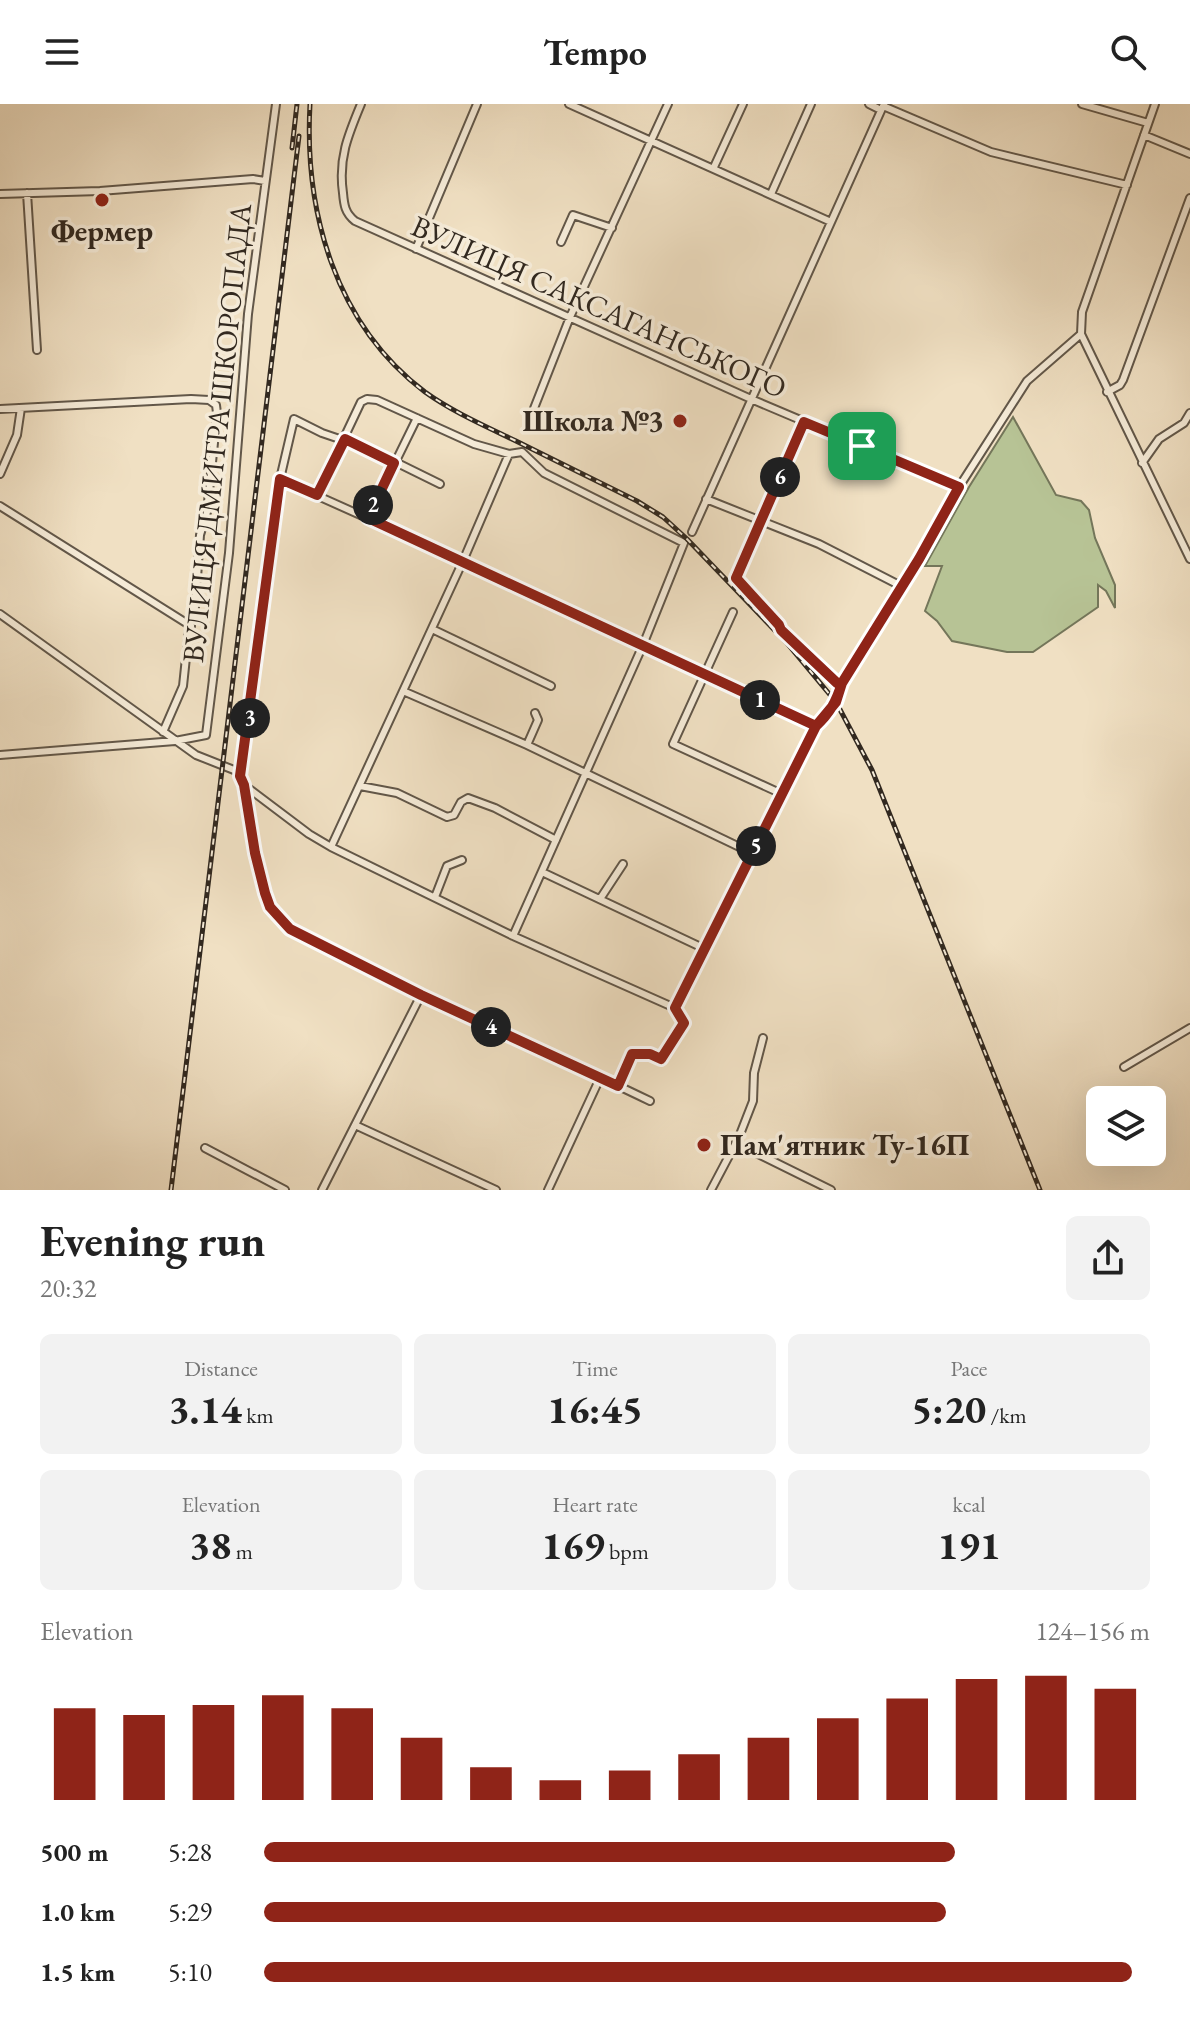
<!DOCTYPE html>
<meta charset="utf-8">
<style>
body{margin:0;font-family:"EB Garamond",serif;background:#f2f2f2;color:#222;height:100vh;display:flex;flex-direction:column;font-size:30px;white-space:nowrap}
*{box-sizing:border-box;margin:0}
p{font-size:26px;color:#767676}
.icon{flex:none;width:44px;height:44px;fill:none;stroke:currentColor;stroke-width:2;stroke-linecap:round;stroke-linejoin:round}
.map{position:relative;height:1086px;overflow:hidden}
.side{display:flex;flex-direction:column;background:#fff;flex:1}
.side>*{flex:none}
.controls{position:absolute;left:1086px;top:982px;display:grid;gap:16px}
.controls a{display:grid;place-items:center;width:80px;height:80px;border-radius:12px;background:#fff;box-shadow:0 8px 32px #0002;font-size:40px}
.pin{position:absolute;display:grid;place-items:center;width:68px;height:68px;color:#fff;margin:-34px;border-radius:16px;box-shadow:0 4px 12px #0006}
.km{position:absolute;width:40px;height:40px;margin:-20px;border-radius:50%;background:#222;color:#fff;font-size:22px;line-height:40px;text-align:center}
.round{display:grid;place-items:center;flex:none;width:84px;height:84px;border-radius:12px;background:#f2f2f2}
.summary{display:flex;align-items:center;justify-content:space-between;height:136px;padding:0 40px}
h1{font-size:44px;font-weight:700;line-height:60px}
.metrics{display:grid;grid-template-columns:repeat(3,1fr);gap:12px;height:136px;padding:8px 40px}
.metrics div{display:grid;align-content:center;border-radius:12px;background:#f2f2f2;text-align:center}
.metrics b{font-size:40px;font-weight:700}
.metrics small{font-size:22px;font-weight:400}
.metrics p{font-size:22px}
.chart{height:224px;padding:16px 40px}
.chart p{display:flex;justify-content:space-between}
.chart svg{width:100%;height:144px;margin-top:8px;stroke:#8f2418;stroke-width:6}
ul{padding:0 40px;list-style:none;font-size:26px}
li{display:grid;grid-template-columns:128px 96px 1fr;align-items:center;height:60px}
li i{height:20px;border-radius:10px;background:#8f2418}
header{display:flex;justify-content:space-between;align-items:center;height:104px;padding:0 40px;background:#fff;font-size:36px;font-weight:700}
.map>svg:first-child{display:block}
.green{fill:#b7c395;stroke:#74765a;stroke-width:2}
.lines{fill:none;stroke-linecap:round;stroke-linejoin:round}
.minor-casing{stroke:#625749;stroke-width:10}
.minor{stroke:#f5ebd8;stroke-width:6}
.rail-casing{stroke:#322920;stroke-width:5}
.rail{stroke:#f5ebd8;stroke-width:2;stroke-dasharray:6;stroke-linecap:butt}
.route-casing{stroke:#fff;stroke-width:16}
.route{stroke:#8f2418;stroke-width:10}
.poi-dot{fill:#8f2418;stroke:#f5ebd8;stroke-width:3}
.labels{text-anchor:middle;stroke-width:7;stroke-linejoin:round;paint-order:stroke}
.poi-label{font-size:30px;font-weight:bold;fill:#322920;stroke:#f5ebd8}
.street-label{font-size:30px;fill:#322920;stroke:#f5ebd8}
</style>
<header><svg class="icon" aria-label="menu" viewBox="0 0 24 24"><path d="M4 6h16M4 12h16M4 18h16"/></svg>Tempo<svg class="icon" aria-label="search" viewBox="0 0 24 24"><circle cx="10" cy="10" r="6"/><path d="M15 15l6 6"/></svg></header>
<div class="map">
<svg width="1190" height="1086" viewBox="0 0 1190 1086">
<rect width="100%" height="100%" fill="#f0e0c3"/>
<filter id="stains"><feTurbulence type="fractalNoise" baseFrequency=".0025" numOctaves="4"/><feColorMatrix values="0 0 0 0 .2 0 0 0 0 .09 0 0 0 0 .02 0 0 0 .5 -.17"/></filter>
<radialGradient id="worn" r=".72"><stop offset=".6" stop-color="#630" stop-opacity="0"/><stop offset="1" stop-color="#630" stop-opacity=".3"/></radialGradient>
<!-- green -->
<path class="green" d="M1013,313L1056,391L1081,397L1089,406L1095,434L1115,481V504L1106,487L1098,481V503L1033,548H1007L952,537L937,517L925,507L942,462H925L969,383Z"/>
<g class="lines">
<defs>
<path id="minor" d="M361,0C348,31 338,55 343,89C344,101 345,109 355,117L751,295L959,383
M569,0L831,118
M869,0L881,6
M1082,0L1148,19
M1155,0L1082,208L1081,230L1190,455
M883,2L991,48L1127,81
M1144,31L1190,50
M714,63L743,0
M27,89L37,246
M0,90L100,87L253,75L265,77
M771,90L811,0
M561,138L573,111L612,124
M416,145L477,0
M1107,288L1120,281L1123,276L1190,94
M0,305L191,295L209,296L216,301L217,309L207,408L200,431L195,503L189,525L183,582L163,628
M529,317L570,213L668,0
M804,318L736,474L779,521L781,526L837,579H842
M1142,359L1159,335L1184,319L1190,309
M0,370L17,331L21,304
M280,375L463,457L816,622
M317,391L361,298L367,295L377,296L474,340L509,350L522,348L544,369L684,439L643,541L513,832
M706,395L819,440L901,482
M0,402L191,522
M368,414L417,314
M692,428L884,0
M733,508L673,640L782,690
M0,510L196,651L234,666L240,672
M432,525L551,582
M403,587L527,641L752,749
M527,641L538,616L535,609
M0,651L175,637L206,631L229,449L248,210L276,0
M240,672L244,681C252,719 252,772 272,805C288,833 340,851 369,865C462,911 557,952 650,997
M240,672L280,375L294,315L322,329L369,345L440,380
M244,681L309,730L331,743L513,832L675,904L684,919L665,952L661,955L650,950H632L618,982
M360,682L397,689L447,713L454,711L461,698L468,694L495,704L556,736
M331,743L463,457L509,350
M542,768L705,845
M435,793L447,762L462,756
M600,795L623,760
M675,904L816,622L836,598L842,579L919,455L959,383L1027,277L1081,230
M1124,963L1190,924
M355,1021L496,1086
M736,1039L831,1086
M205,1044L285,1086
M322,1086L421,891
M548,1086L600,974
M711,1086L739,1033L753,997L754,969L763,934"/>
</defs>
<!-- minor casing -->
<use href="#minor" class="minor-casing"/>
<!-- minor -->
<use href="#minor" class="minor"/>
<defs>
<path id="rail" d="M310,0C304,108 335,220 425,288C453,308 485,322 516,337C556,357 597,377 637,397L663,413L687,435L786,538L836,598L872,666L1040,1086
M292,44L297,0
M171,1086L299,32"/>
</defs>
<!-- rail casing -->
<use href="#rail" class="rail-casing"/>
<!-- rail -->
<use href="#rail" class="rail"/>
</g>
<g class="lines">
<defs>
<path id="route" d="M862,342L959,383L919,455L842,579L836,598L816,622L368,414L394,359L345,335L317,391L280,375L240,672L244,681L255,749L265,789L270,803L290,825L421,891L618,982L632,950H650L661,955L684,919L675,904L816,622C830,609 836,598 842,579H837L781,526L779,521L736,474L804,318L862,342"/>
</defs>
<!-- route casing -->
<use href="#route" class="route-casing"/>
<!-- route -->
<use href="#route" class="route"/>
</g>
<!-- markers -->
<g class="poi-dot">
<circle cx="102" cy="96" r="8"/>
<circle cx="680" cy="317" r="8"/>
<circle cx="704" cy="1041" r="8"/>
</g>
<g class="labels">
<!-- poi labels -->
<g class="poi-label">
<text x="102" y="137">Фермер</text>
<text x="664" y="327" text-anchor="end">Школа №3</text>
<text x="720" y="1051" text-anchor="start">Пам'ятник Ту-16П</text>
</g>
<!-- street labels -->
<g class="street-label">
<text transform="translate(599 203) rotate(24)" y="10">ВУЛИЦЯ САКСАГАНСЬКОГО</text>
<text transform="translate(217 329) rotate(-84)" y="10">ВУЛИЦЯ ДМИТРА ШКОРОПАДА</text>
</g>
</g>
<rect width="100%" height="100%" filter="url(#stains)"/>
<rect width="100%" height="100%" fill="url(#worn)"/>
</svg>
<div class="controls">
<a><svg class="icon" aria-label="layers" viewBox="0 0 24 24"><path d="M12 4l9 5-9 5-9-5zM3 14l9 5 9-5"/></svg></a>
</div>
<div class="pin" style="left:862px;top:342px;background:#1e9e55"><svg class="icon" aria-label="arrive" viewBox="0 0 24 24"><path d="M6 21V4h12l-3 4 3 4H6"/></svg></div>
<b class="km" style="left:760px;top:596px">1</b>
<b class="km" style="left:373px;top:401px">2</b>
<b class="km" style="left:250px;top:614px">3</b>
<b class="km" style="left:491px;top:923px">4</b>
<b class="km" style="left:756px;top:742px">5</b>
<b class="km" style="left:780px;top:373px">6</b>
</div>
<section class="side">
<div class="summary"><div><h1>Evening run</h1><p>20:32</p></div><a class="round"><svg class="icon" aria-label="share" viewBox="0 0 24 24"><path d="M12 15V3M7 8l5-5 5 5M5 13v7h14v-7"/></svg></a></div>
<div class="metrics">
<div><p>Distance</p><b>3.14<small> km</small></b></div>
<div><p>Time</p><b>16:45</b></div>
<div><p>Pace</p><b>5:20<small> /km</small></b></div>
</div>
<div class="metrics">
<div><p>Elevation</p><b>38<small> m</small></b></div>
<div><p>Heart rate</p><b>169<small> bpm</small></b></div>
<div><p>kcal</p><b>191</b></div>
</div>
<div class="chart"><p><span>Elevation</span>124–156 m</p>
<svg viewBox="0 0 160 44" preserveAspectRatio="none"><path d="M5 44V16M15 44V18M25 44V15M35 44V12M45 44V16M55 44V25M65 44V34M75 44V38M85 44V35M95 44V30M105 44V25M115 44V19M125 44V13M135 44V7M145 44V6M155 44V10"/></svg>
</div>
<ul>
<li><b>500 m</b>5:28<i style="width:78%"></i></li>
<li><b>1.0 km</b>5:29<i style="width:77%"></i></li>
<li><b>1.5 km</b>5:10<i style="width:98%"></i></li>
</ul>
</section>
